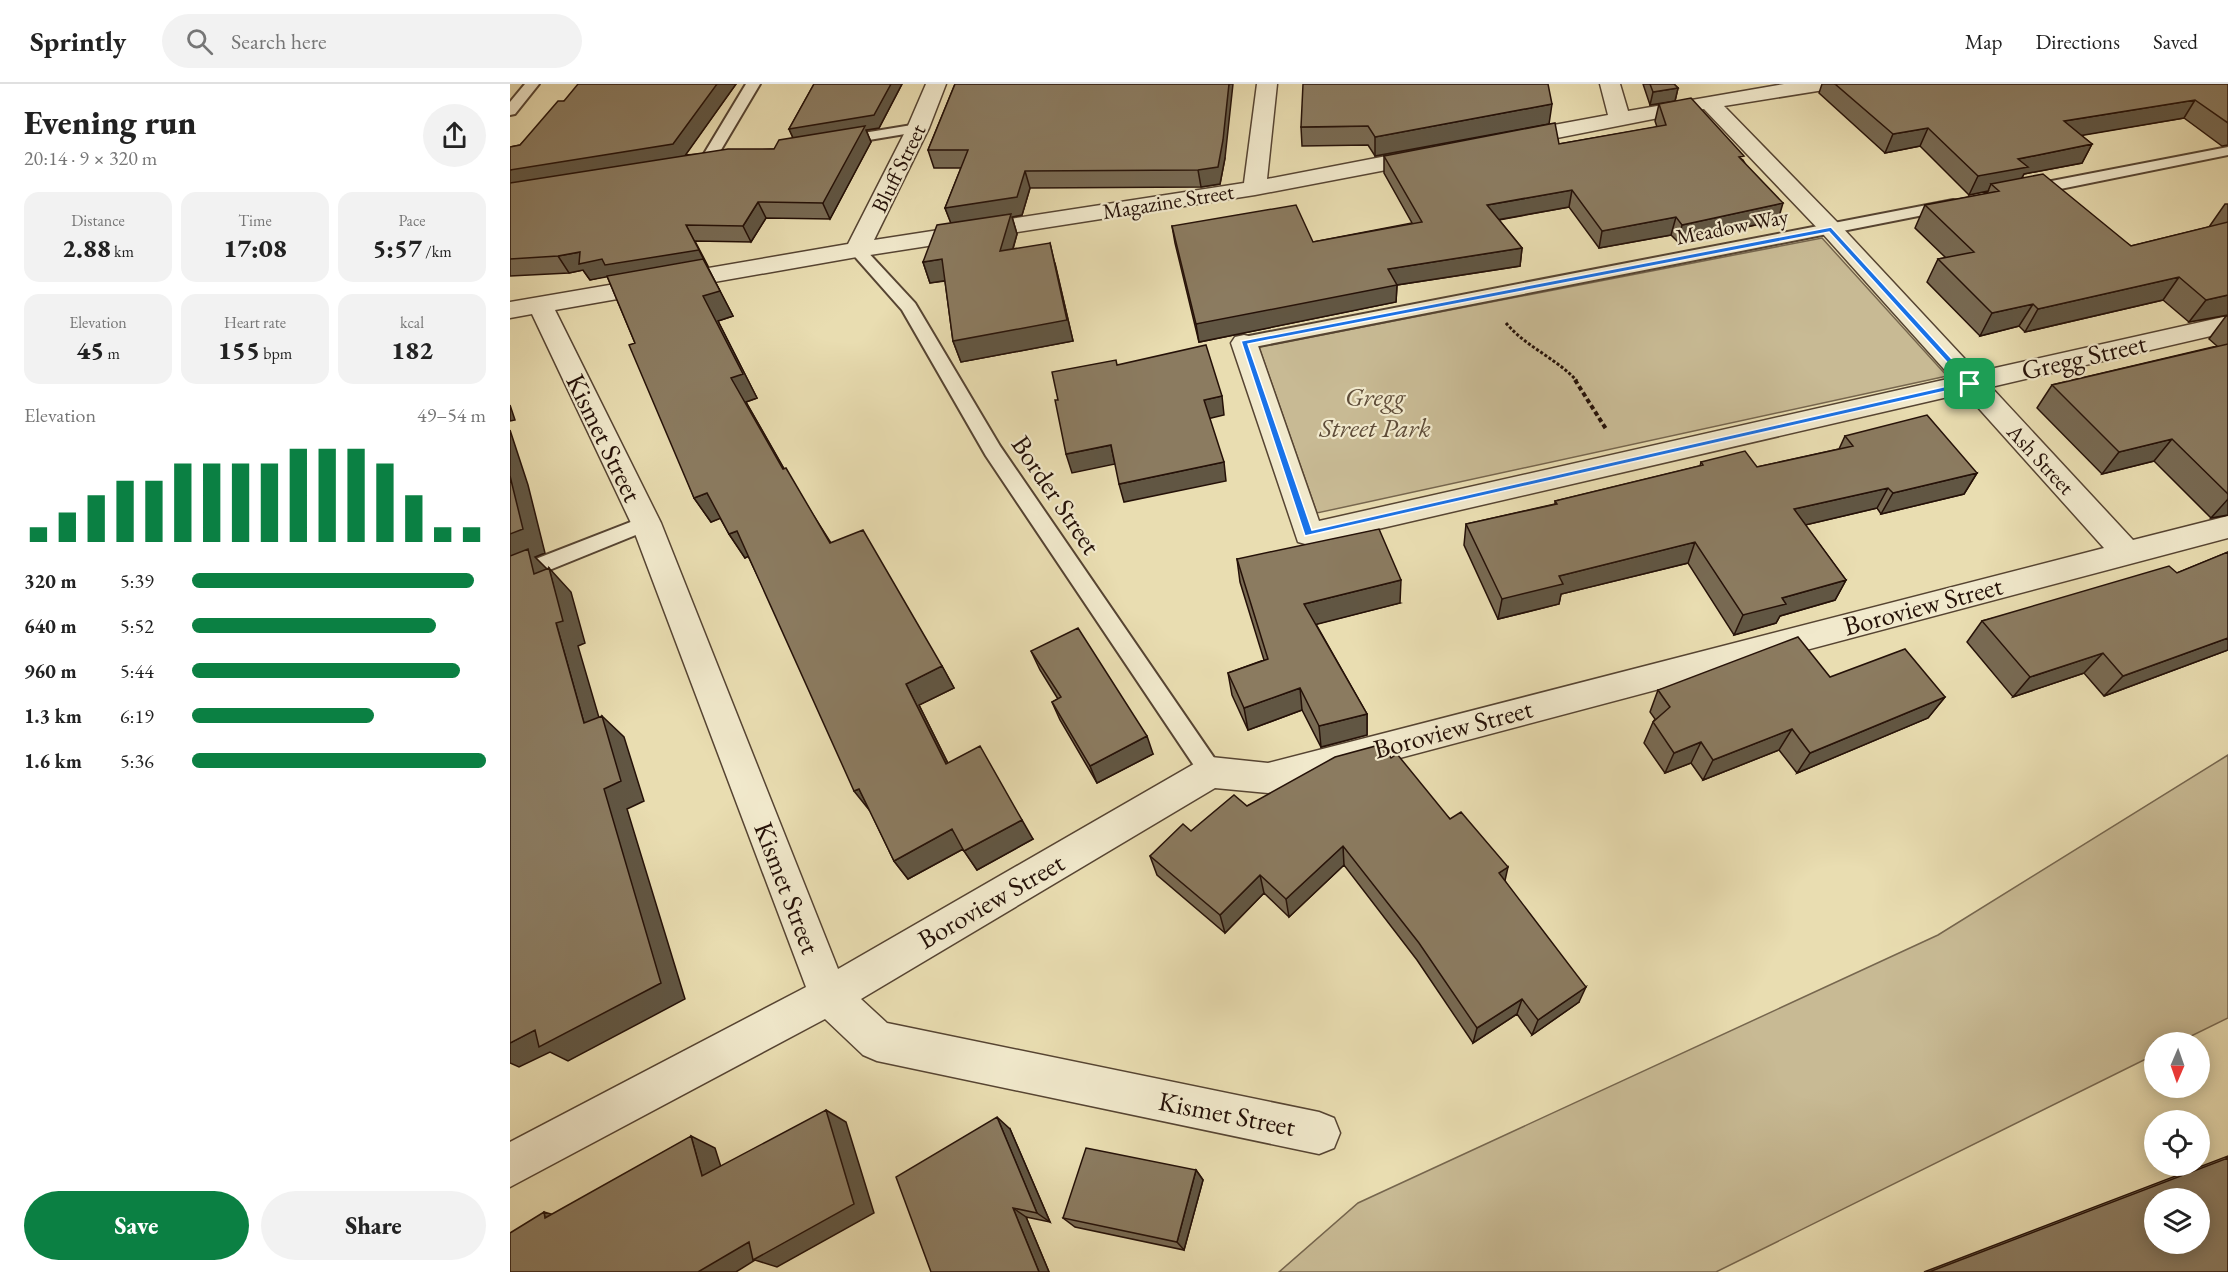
<!DOCTYPE html>
<meta charset="utf-8">
<style>
body{margin:0;font-family:"EB Garamond",serif;background:#f2f2f2;color:#222;height:100vh;display:flex;flex-direction:column;font-size:22px;white-space:nowrap}
*{box-sizing:border-box;margin:0}
p{font-size:20px;color:#767676}
.icon{flex:none;width:33px;height:33px;fill:none;stroke:currentColor;stroke-width:2;stroke-linecap:round;stroke-linejoin:round}
.map{position:relative;flex:1;overflow:hidden}
.sheet{display:flex;flex-direction:column;background:#fff;width:510px}
.sheet>*{flex:none}
.needle{width:39px;rotate:182deg}
.controls{position:absolute;left:1634px;top:948px;display:grid;gap:12px}
.controls a{display:grid;place-items:center;width:66px;height:66px;border-radius:50%;background:#fff;box-shadow:0 3px 15px #0003;font-size:30px}
.pin{position:absolute;display:grid;place-items:center;width:51px;height:51px;color:#fff;margin:-26px;border-radius:12px;box-shadow:0 3px 9px #0006}
.round{display:grid;place-items:center;flex:none;width:63px;height:63px;border-radius:32px;background:#f2f2f2}
.summary{display:flex;align-items:center;justify-content:space-between;height:102px;padding:0 24px}
h1{font-size:33px;font-weight:800;line-height:45px}
.stats{display:grid;grid-template-columns:repeat(3,1fr);gap:9px;height:102px;padding:6px 24px}
.stats div{display:grid;align-content:center;border-radius:15px;background:#f2f2f2;text-align:center}
.stats b{font-size:26px;font-weight:800}
.stats small{font-size:16px;font-weight:400}
.stats p{font-size:16px}
.chart{height:168px;padding:12px 24px}
.chart p{display:flex;justify-content:space-between}
.chart svg{width:100%;height:108px;margin-top:6px;stroke:#0b8043;stroke-width:6}
.cta{display:flex;gap:12px;margin-top:auto;padding:12px 24px}
.cta a{flex:1;height:69px;border-radius:36px;background:#0b8043;color:#fff;font-size:24px;font-weight:800;line-height:69px;text-align:center}
.cta a+a{background:#f2f2f2;color:#222}
ul{padding:0 24px;list-style:none;font-size:20px}
li{display:grid;grid-template-columns:96px 72px 1fr;align-items:center;height:45px}
li i{height:15px;border-radius:8px;background:#0b8043}
header{display:flex;align-items:center;gap:36px;box-sizing:border-box;height:84px;padding:0 30px;background:#fff;border-bottom:2px solid #e0e0e0}
header strong{font-size:28px}
nav{display:flex;gap:33px;margin-inline-start:auto;font-size:21px}
.search{width:420px;height:54px;background:#f2f2f2;display:flex;align-items:center;gap:15px;box-sizing:border-box;padding:0 21px;border-radius:33px;color:#767676;font-size:22px}
main{display:flex;flex:1;min-height:0}
.map>svg:first-child{display:block}
.green{fill:#c8ba94;stroke:#76664e;stroke-width:1.5}
.lines{fill:none;stroke-linecap:round;stroke-linejoin:round}
.service-casing{stroke:#564432;stroke-width:4}
.minor-casing{stroke:#564432;stroke-width:3}
.path-far1{stroke:#251108;stroke-width:3;stroke-dasharray:3 2;stroke-linecap:butt}
.path{stroke:#251108;stroke-width:4;stroke-dasharray:4.5 3;stroke-linecap:butt}
.service{fill:#f1e9cc;fill-rule:evenodd}
.minor{fill:#f1e9cc;fill-rule:evenodd}
.wall{fill:#786a53;stroke:#251108;stroke-width:1.5}
.shaded-wall{fill:#615643;stroke:#251108;stroke-width:1.5}
.building{fill:#8b7b60;stroke:#251108;stroke-width:1.5;fill-rule:evenodd}
.route{fill:#1a73e8;stroke:#fff;stroke-width:1.5;fill-rule:evenodd}
.labels{text-anchor:middle;stroke-width:4.5;stroke-linejoin:round;paint-order:stroke}
.far-street-label{font-size:22px;fill:#251108;stroke:#f1e9cc}
.street-label{font-size:27px;fill:#251108;stroke:#f1e9cc}
.park-label{font-size:27px;font-style:italic;fill:#5e4c39;stroke:#f1e9cc}
</style>
<header>
<strong>Sprintly</strong>
<div class="search"><svg class="icon" aria-label="search" viewBox="0 0 24 24"><circle cx="10" cy="10" r="6"/><path d="M15 15l6 6"/></svg>Search here</div>
<nav><a>Map</a><a>Directions</a><a>Saved</a></nav>
</header>
<main>
<section class="sheet">
<div class="summary"><div><h1>Evening run</h1><p>20:14 · 9 × 320 m</p></div><a class="round"><svg class="icon" aria-label="share" viewBox="0 0 24 24"><path d="M12 15V3M7 8l5-5 5 5M5 13v7h14v-7"/></svg></a></div>
<div class="stats">
<div><p>Distance</p><b>2.88<small> km</small></b></div>
<div><p>Time</p><b>17:08</b></div>
<div><p>Pace</p><b>5:57<small> /km</small></b></div>
</div>
<div class="stats">
<div><p>Elevation</p><b>45<small> m</small></b></div>
<div><p>Heart rate</p><b>155<small> bpm</small></b></div>
<div><p>kcal</p><b>182</b></div>
</div>
<div class="chart"><p><span>Elevation</span>49–54 m</p>
<svg viewBox="0 0 160 44" preserveAspectRatio="none"><path d="M5 44V38M15 44V32M25 44V25M35 44V19M45 44V19M55 44V12M65 44V12M75 44V12M85 44V12M95 44V6M105 44V6M115 44V6M125 44V12M135 44V25M145 44V38M155 44V38"/></svg>
</div>
<ul>
<li><b>320 m</b>5:39<i style="width:96%"></i></li>
<li><b>640 m</b>5:52<i style="width:83%"></i></li>
<li><b>960 m</b>5:44<i style="width:91%"></i></li>
<li><b>1.3 km</b>6:19<i style="width:62%"></i></li>
<li><b>1.6 km</b>5:36<i style="width:100%"></i></li>
</ul>
<div class="cta"><a>Save</a><a>Share</a></div>
</section>
<div class="map">
<svg width="1718" height="1188" viewBox="0 0 1718 1188">
<rect width="100%" height="100%" fill="#e9ddb1"/>
<filter id="stains"><feTurbulence type="fractalNoise" baseFrequency=".00333" numOctaves="4"/><feColorMatrix values="0 0 0 0 .2 0 0 0 0 .09 0 0 0 0 .02 0 0 0 .5 -.17"/></filter>
<radialGradient id="worn" r=".72"><stop offset=".6" stop-color="#630" stop-opacity="0"/><stop offset="1" stop-color="#630" stop-opacity=".3"/></radialGradient>
<!-- green -->
<path class="green" d="M1312,154L1437,292L807,429L749,263Z
M1718,671V934L1669,958H1644V971L1206,1188H769L848,1119L1428,851Z"/>
<g class="lines">
<defs>
<path id="service" d="M15,0H29L5,30L0,31V18Z
M236,0H250L202,81H192L189,78Z
M408,40L415,44L413,47L329,61L322,57L329,53Z
M1718,63V71L1516,112L1508,107L1516,102Z
M1443,116L1449,118L1451,121L1449,124L734,265L728,263L725,259L728,255L734,253Z
M347,161L353,163L405,219L490,362L709,681L713,688L709,695L701,698L693,695L476,372L392,226L339,166Z
M136,432L143,434L146,439L143,444L0,502V485Z"/>
<path id="minor" d="M416,0H436L419,44L364,156L734,99L747,0H767L757,95L918,64L926,66L929,71L926,76L918,78L745,111L347,173L45,226L151,439L328,885L689,677L701,673L758,679L1594,464L1455,309L799,461L788,458L721,259L725,253L734,251L743,253L747,259L809,437L1442,294L1313,150L1194,25L1001,63L993,61L990,56L993,51L1001,49L1098,31L1090,0H1110L1118,27L1274,0H1324L1321,4L1314,6L1214,22L1329,140L1467,288L1718,232V248L1481,303L1623,456L1718,432V454L758,709L705,704L351,915L377,939L809,1028L824,1034L830,1049L824,1064L809,1070L367,977L353,971L315,935L0,1103V1058L296,903L121,439L22,230L0,234V218L338,160L397,44Z"/>
</defs>
<!-- service casing -->
<use href="#service" class="service-casing"/>
<!-- minor casing -->
<use href="#minor" class="minor-casing"/>
<!-- path-far1 -->
<path class="path-far1" d="M996,239C1016,263 1046,274 1067,297"/>
<!-- path -->
<path class="path" d="M1065,296L1096,345"/>
<!-- service -->
<use href="#service" class="service"/>
<!-- minor -->
<use href="#minor" class="minor"/>
</g>
<!-- wall -->
<path class="wall" d="M226,0L175,71L264,65L283,54L279,45L304,0H392L369,44L356,46L361,58L320,135L256,134L241,158L185,157L198,182H197L223,232L208,237L247,314L236,318L274,385L321,459L432,582L444,604L409,621L438,679L523,755L467,786L453,765L398,795L384,777L238,472L235,474L219,450L210,434L201,438L184,414L125,259L97,192L80,196L73,186L59,189L0,192V63L10,61L54,17Z
M445,0L715,74L710,100L691,103L520,104L512,131L502,133L507,150L503,165L545,179L563,257L451,278L443,257L435,197L420,199L413,178L441,139L435,124L451,84H424L418,66Z
M1133,0H1164L1168,4L1165,17L1140,21Z
M1312,0H1718V61L1712,62L1674,34L1571,51L1582,60L1572,79L1514,90L1512,94L1621,162L1699,143L1715,120H1718V231L1679,238L1653,216L1515,248L1509,242L1470,252L1417,198L1428,175L1436,174L1405,144L1415,121L1476,110L1478,107L1459,111L1410,62L1375,69L1309,9Z
M1149,20L1233,76L1268,136L1168,158L1161,151L1089,164L1059,123L989,136L1012,164L1010,182L887,201L886,218L689,258L665,159L662,142L803,158L902,139L874,89V72L1049,60L1147,43L1145,37Z
M1039,40L865,72L858,61L792,62L791,43Z
M1716,232H1718V431L1701,434L1644,377L1592,390L1527,324L1542,301L1707,262L1699,255Z
M1335,352L1467,389L1454,410L1371,430L1367,424L1295,441L1336,496L1325,516L1270,532L1266,539L1224,551L1178,479L1051,510L1049,520L988,535L954,461L956,440L1045,420V417L1190,382L1191,378L1247,383L1329,365Z
M1718,468V566L1594,612L1574,589L1503,613L1457,558L1472,537L1667,489Z
M727,475L890,519L806,540L857,630V651L811,663L792,626L738,646L722,611L718,589L754,576L730,498Z
M521,567L643,670L587,699L550,636L542,618L548,615L530,586Z
M1320,593L1435,613L1418,634L1287,689L1269,666L1193,696L1181,679L1155,689L1134,659L1143,638L1145,635L1140,628L1148,606Z
M881,674L940,735L995,797L1069,918L1022,951L1007,930L963,959L907,876L834,781L779,833L754,809L715,849L647,791L640,772L681,747L737,722Z
M500,1045L540,1138L516,1133L539,1188H421Z
M1718,1072V1188H1414Z
M686,1086L693,1096L674,1166L565,1143L553,1134Z"/>
<!-- shaded-wall -->
<path class="shaded-wall" d="M207,0H226L172,76L0,104V86Z
M381,0H392L369,44L356,46L361,58L320,135L279,45Z
M719,0H723L715,74L710,100L691,103L688,86Z
M1168,4L1165,17L1140,21L1143,8Z
M1685,16L1674,34L1545,56L1554,37Z
M1042,20L1039,40L865,72V53Z
M1418,44L1410,62L1375,69L1383,50Z
M1582,60L1572,79L1514,90L1508,101L1481,100L1478,107L1459,111L1468,92L1508,75Z
M515,87L520,104L512,131L502,133L507,150L496,188L490,167L442,142L435,124Z
M1062,106L1059,123L975,138L977,121Z
M248,118L256,134L241,158L233,142Z
M1273,119L1268,136L1168,158L1172,141Z
M1166,133L1161,151L1089,164L1092,147Z
M176,141L223,232L208,237L247,314L236,318L288,409L101,192L80,196L73,186L59,189L48,172L70,168Z
M540,159L563,257L451,278L443,257Z
M1012,164L1010,182L887,201L886,218L689,258L686,240L878,185Z
M432,175L439,196L420,199L413,178Z
M1669,193L1653,216L1515,248L1528,225Z
M1718,211V231L1679,238L1696,216Z
M1523,220L1509,242L1470,252L1482,229Z
M712,312L714,331L697,335L694,316Z
M0,321L5,336L0,337Z
M0,346L18,401L35,469L25,473L40,488L46,513L0,483Z
M1662,355L1644,377L1592,390L1609,368Z
M601,361L605,380L562,389L556,370Z
M714,378L716,397L614,418L609,400Z
M1467,389L1454,410L1371,430L1383,409Z
M1378,404L1367,424L1274,446L1284,425Z
M197,409L214,433L201,438L184,414Z
M1718,415V431L1701,434Z
M227,447L243,470L235,474L219,450Z
M1185,458L1178,479L1051,510L1049,520L988,535L992,515L1049,492Z
M39,484L61,508L75,559L68,562L97,661L74,639L46,539Z
M891,496L890,519L796,543L794,520Z
M1336,496L1325,516L1270,532L1266,539L1224,551L1233,531L1272,514Z
M1718,554V566L1594,612L1613,592Z
M1593,569L1574,589L1503,613L1520,593Z
M432,582L444,604L409,621L448,700L436,680L396,600Z
M790,604L792,626L738,646L734,624Z
M1435,613L1418,634L1287,689L1300,669Z
M857,630V651L811,663L809,642Z
M92,632L114,653L134,717L117,725L175,915L58,977L40,968L9,983L0,979V959L25,946L94,705Z
M1282,645L1269,666L1193,696L1203,676Z
M637,652L643,670L587,699L580,682Z
M1191,658L1181,679L1155,689L1164,669Z
M349,705L360,727L344,707Z
M512,736L523,755L467,786L454,767Z
M442,745L455,764L398,795L384,777Z
M833,762L834,781L779,833L776,815Z
M998,783L994,801L989,789Z
M750,791L754,809L715,849L710,831Z
M1076,903L1069,918L1022,951L1028,936Z
M1012,915L1007,930L963,959L967,944Z
M316,1026L336,1038L364,1129L267,1183L245,1176L226,1188H188Z
M487,1033L500,1045L540,1138L527,1129Z
M181,1052L205,1064L217,1102L192,1092Z
M686,1086L693,1096L674,1166L667,1158Z
M503,1124L516,1133L539,1188H529Z
M34,1128L65,1137L35,1134Z"/>
<!-- building -->
<path class="building" d="M68,0H207L163,60L0,86V63L10,61L48,17H54Z
M304,0H381L364,31L279,45Z
M445,0H719L713,56L708,83L688,86L515,87L507,113L435,124L458,66H418Z
M793,0H1038L1042,20L865,53L858,42L791,43Z
M1140,0H1164L1168,4L1143,8Z
M1325,0H1718V39L1685,16L1554,37L1582,60L1508,75L1518,83L1468,92L1418,44L1383,50Z
M1181,14L1234,72L1229,73L1273,119L1172,141L1166,133L1092,147L1062,106L977,121L1012,164L878,185L887,201L686,240L662,142L786,121L803,158L912,138L874,72L1045,39L1049,60L1156,41L1149,20Z
M355,42L313,119L248,118L233,142L176,141L189,166L95,181L92,175L69,180L70,168L48,172L0,175V99L218,65H264L269,56Z
M1533,90L1621,162L1718,138V211L1696,216L1669,193L1528,225L1523,220L1482,229L1428,175L1464,168L1415,121L1489,107L1481,100Z
M501,130L490,167L540,159L557,236L443,257L432,175L413,178L427,141Z
M193,175L210,207L193,212L233,290L221,294L273,385L276,384L320,459L353,446L432,582L396,600L436,680L470,662L512,736L454,767L442,745L384,777L349,705L344,707L227,447L219,450L197,409L184,414L119,261L125,259L97,192Z
M1718,260V410L1662,355L1609,368L1542,301Z
M696,261L712,312L694,316L714,378L609,400L601,361L556,370L545,316H548L542,288L606,276L607,281Z
M1417,331L1467,389L1383,409L1378,404L1284,425L1336,496L1272,514L1276,520L1233,531L1185,458L1049,492L1053,500L992,515L956,440L1047,420L1045,417L1193,381L1191,378L1235,367L1247,383L1343,362L1335,352Z
M0,392L13,445L0,450Z
M869,445L891,496L794,520L857,630L809,642L790,604L734,624L718,589L758,575L727,475Z
M18,465L24,490L39,484L53,537L46,539L74,639L92,632L111,697L94,705L151,899L29,963L25,946L0,959V472Z
M1718,468V554L1613,592L1593,569L1520,593L1472,537L1659,482L1667,489Z
M568,544L637,652L580,682L542,618L551,613L521,567Z
M1288,553L1320,593L1395,565L1435,613L1300,669L1282,645L1203,676L1191,658L1164,669L1143,638L1160,623L1148,606Z
M873,660L881,674L887,670L940,735L951,728L998,783L989,789L1076,903L1028,936L1012,915L967,944L909,859L833,762L776,815L750,791L710,831L640,772L673,740L681,747L724,711L737,722L825,673Z
M316,1026L344,1120L243,1176L239,1158L188,1188H0V1149L34,1128L35,1134L181,1052L192,1092Z
M487,1033L527,1129L503,1124L529,1188H421L386,1093Z
M576,1064L686,1086L667,1158L553,1134Z
M1718,1074V1188H1419ZM1644,1114H1689V1160H1644Z"/>
<!-- route -->
<path class="route" d="M1321,143L1463,298V301L795,452L731,257ZM1319,148L1455,298L802,446L738,260Z"/>
<g class="labels">
<!-- far-street labels -->
<g class="far-street-label">
<text transform="translate(388 84) rotate(-64)" y="8">Bluff Street</text>
<text transform="translate(658 117) rotate(-9)" y="8">Magazine Street</text>
<text transform="translate(1222 142) rotate(-11)" y="8">Meadow Way</text>
<text transform="translate(1531 375) rotate(47)" y="8">Ash Street</text>
</g>
<!-- street labels -->
<g class="street-label">
<text transform="translate(1574 273) rotate(-13)" y="9">Gregg Street</text>
<text transform="translate(94 354) rotate(64)" y="9">Kismet Street</text>
<text transform="translate(546 411) rotate(56)" y="9">Border Street</text>
<text transform="translate(1413 522) rotate(-15)" y="9">Boroview Street</text>
<text transform="translate(943 645) rotate(-15)" y="9">Boroview Street</text>
<text transform="translate(277 804) rotate(69)" y="9">Kismet Street</text>
<text transform="translate(481 817) rotate(-30)" y="9">Boroview Street</text>
<text transform="translate(717 1030) rotate(11)" y="9">Kismet Street</text>
</g>
<!-- park labels -->
<g class="park-label">
<text x="865" y="322">Gregg<tspan x="865" dy="31">Street Park</tspan></text>
</g>
</g>
<rect width="100%" height="100%" filter="url(#stains)"/>
<rect width="100%" height="100%" fill="url(#worn)"/>
</svg>
<div class="controls">
<a><svg class="needle" viewBox="-14 -14 28 28"><path d="M0-13l5 13h-10z" fill="#e53935"/><path d="M0 13l5-13h-10z" fill="#767676"/></svg></a>
<a><svg class="icon" aria-label="locate" viewBox="0 0 24 24"><circle cx="12" cy="12" r="6"/><path d="M12 2v4M12 18v4M2 12h4M18 12h4"/></svg></a>
<a><svg class="icon" aria-label="layers" viewBox="0 0 24 24"><path d="M12 4l9 5-9 5-9-5zM3 14l9 5 9-5"/></svg></a>
</div>
<div class="pin" style="left:1460px;top:300px;background:#1e9e55"><svg class="icon" aria-label="arrive" viewBox="0 0 24 24"><path d="M6 21V4h12l-3 4 3 4H6"/></svg></div>
</div>
</main>
